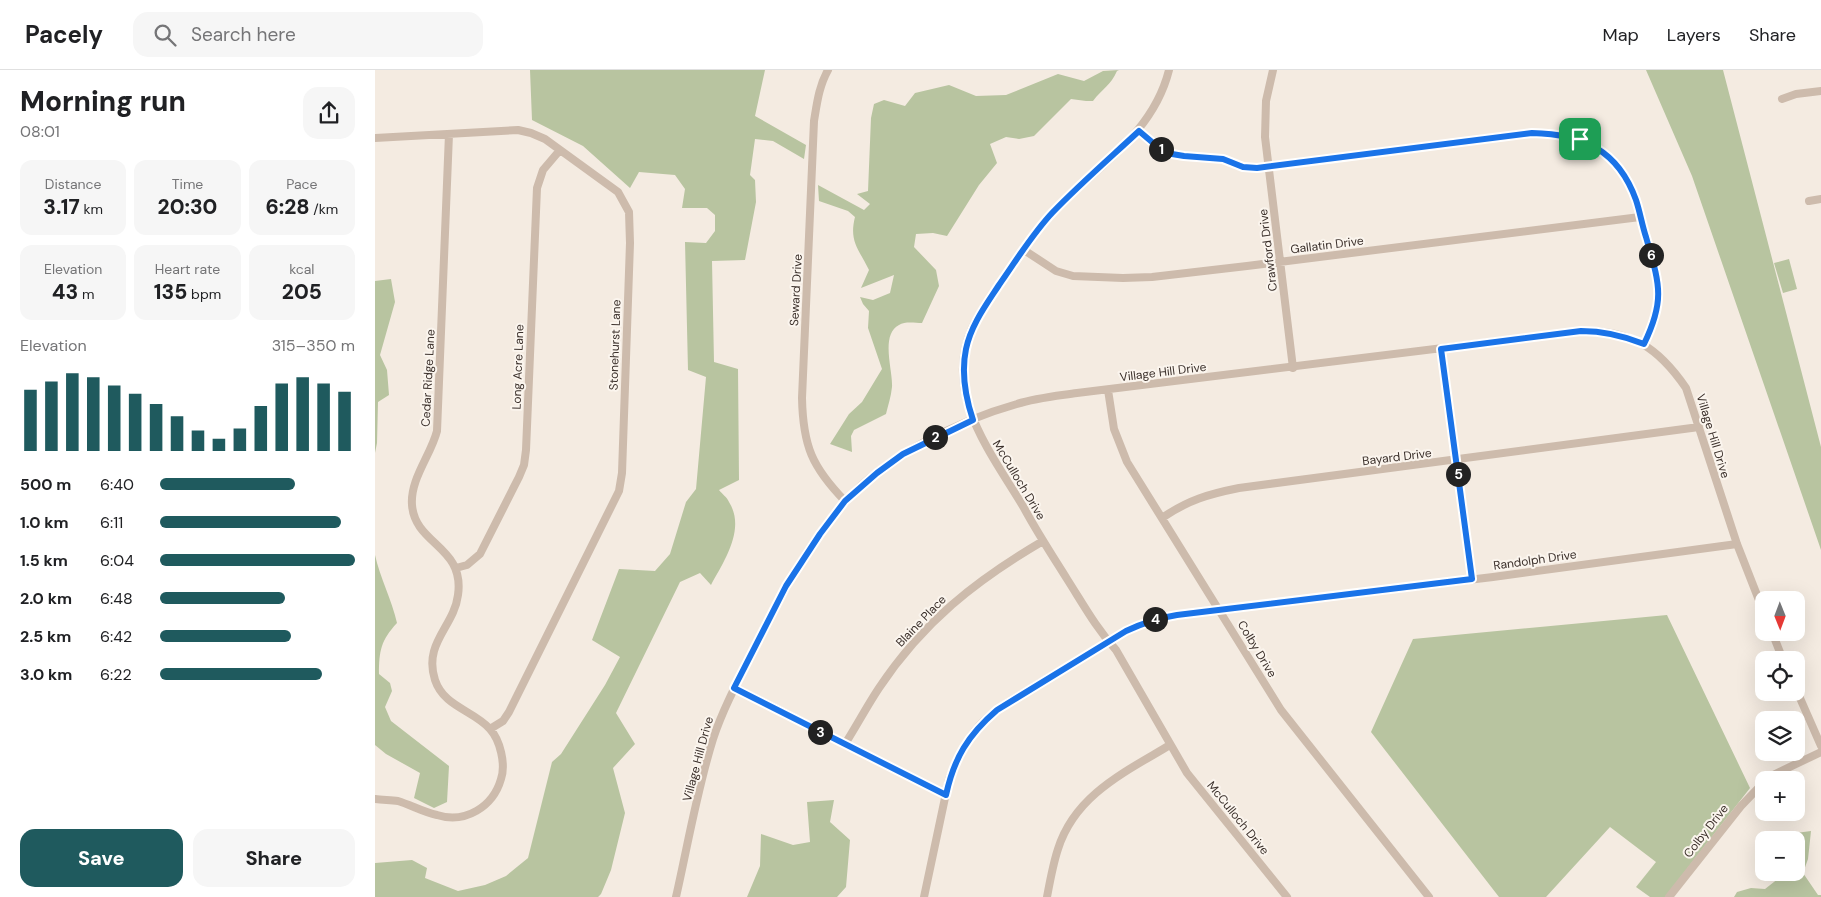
<!DOCTYPE html>
<meta charset="utf-8">
<style>
body{margin:0;font-family:"DM Sans",sans-serif;background:#f6f6f6;color:#202124;height:100vh;display:flex;flex-direction:column;font-size:19px;white-space:nowrap}
*{box-sizing:border-box;margin:0}
p{font-size:16px;color:#757577}
.icon{flex:none;width:28px;height:28px;fill:none;stroke:currentColor;stroke-width:2;stroke-linecap:round;stroke-linejoin:round}
.map{position:relative;flex:1;overflow:hidden}
.sheet{display:flex;flex-direction:column;background:#fff;width:375px}
.sheet>*{flex:none}
.needle{width:32px;rotate:179deg}
.fabs{position:absolute;left:1380px;top:521px;display:grid;gap:10px}
.fabs a{display:grid;place-items:center;width:50px;height:50px;border-radius:10px;background:#fff;box-shadow:0 5px 20px #0002;font-size:25px}
.pin{position:absolute;display:grid;place-items:center;width:42px;height:42px;color:#fff;margin:-21px;border-radius:10px;box-shadow:0 2px 8px #0006}
.km{position:absolute;width:25px;height:25px;margin:-12px;border-radius:50%;background:#222;color:#fff;font-size:14px;line-height:25px;text-align:center}
.round{display:grid;place-items:center;flex:none;width:52px;height:52px;border-radius:15px;background:#f6f6f6}
.summary{display:flex;align-items:center;justify-content:space-between;height:85px;padding:0 20px}
h1{font-size:28px;font-weight:800;line-height:38px}
.stats{display:grid;grid-template-columns:repeat(3,1fr);gap:8px;height:85px;padding:5px 20px}
.stats div{display:grid;align-content:center;border-radius:12px;background:#f6f6f6;text-align:center}
.stats b{font-size:21px;font-weight:800}
.stats small{font-size:14px;font-weight:400}
.stats p{font-size:14px}
.chart{height:140px;padding:10px 20px}
.chart p{display:flex;justify-content:space-between}
.chart svg{width:100%;height:90px;margin-top:5px;stroke:#1f5a5e;stroke-width:6}
.primary-button{display:flex;gap:10px;margin-top:auto;padding:10px 20px}
.primary-button a{flex:1;height:58px;border-radius:15px;background:#1f5a5e;color:#fff;font-size:20px;font-weight:800;line-height:58px;text-align:center}
.primary-button a+a{background:#f6f6f6;color:#202124}
ul{padding:0 20px;list-style:none;font-size:16px}
li{display:grid;grid-template-columns:80px 60px 1fr;align-items:center;height:38px}
li i{height:12px;border-radius:6px;background:#1f5a5e}
header{display:flex;align-items:center;gap:30px;box-sizing:border-box;height:70px;padding:0 25px;background:#fff;border-bottom:1px solid #e0e0e0}
header strong{font-size:24px}
nav{display:flex;gap:28px;margin-inline-start:auto;font-size:18px}
.search{width:350px;height:45px;background:#f6f6f6;display:flex;align-items:center;gap:12px;box-sizing:border-box;padding:0 18px;border-radius:15px;color:#757577;font-size:19px}
main{display:flex;flex:1;min-height:0}
.map>svg:first-child{display:block}
.green{fill:#b8c4a0}
.lines{fill:none;stroke-linecap:round;stroke-linejoin:round}
.minor{stroke:#cdbbac;stroke-width:8}
.route-casing{stroke:#fff;stroke-width:10}
.route{stroke:#1a73e8;stroke-width:6}
.labels{text-anchor:middle;stroke-width:4;stroke-linejoin:round;paint-order:stroke}
.street-label{font-size:12px;fill:#3b302b;stroke:#fbf5ee}
</style>
<header>
<strong>Pacely</strong>
<div class="search"><svg class="icon" aria-label="search" viewBox="0 0 24 24"><circle cx="10" cy="10" r="6"/><path d="M15 15l6 6"/></svg>Search here</div>
<nav><a>Map</a><a>Layers</a><a>Share</a></nav>
</header>
<main>
<section class="sheet">
<div class="summary"><div><h1>Morning run</h1><p>08:01</p></div><a class="round"><svg class="icon" aria-label="share" viewBox="0 0 24 24"><path d="M12 15V3M7 8l5-5 5 5M5 13v7h14v-7"/></svg></a></div>
<div class="stats">
<div><p>Distance</p><b>3.17<small> km</small></b></div>
<div><p>Time</p><b>20:30</b></div>
<div><p>Pace</p><b>6:28<small> /km</small></b></div>
</div>
<div class="stats">
<div><p>Elevation</p><b>43<small> m</small></b></div>
<div><p>Heart rate</p><b>135<small> bpm</small></b></div>
<div><p>kcal</p><b>205</b></div>
</div>
<div class="chart"><p><span>Elevation</span>315–350 m</p>
<svg viewBox="0 0 160 44" preserveAspectRatio="none"><path d="M5 44V14M15 44V10M25 44V6M35 44V8M45 44V12M55 44V16M65 44V21M75 44V27M85 44V34M95 44V38M105 44V33M115 44V22M125 44V11M135 44V8M145 44V11M155 44V15"/></svg>
</div>
<ul>
<li><b>500 m</b>6:40<i style="width:69%"></i></li>
<li><b>1.0 km</b>6:11<i style="width:93%"></i></li>
<li><b>1.5 km</b>6:04<i style="width:100%"></i></li>
<li><b>2.0 km</b>6:48<i style="width:64%"></i></li>
<li><b>2.5 km</b>6:42<i style="width:67%"></i></li>
<li><b>3.0 km</b>6:22<i style="width:83%"></i></li>
</ul>
<div class="primary-button"><a>Save</a><a>Share</a></div>
</section>
<div class="map">
<svg width="1446" height="827" viewBox="0 0 1446 827">
<rect width="100%" height="100%" fill="#f4ebe1"/>
<!-- green -->
<path class="green" d="M155,0H390L380,46L431,75L429,89L398,71L380,69L375,105L380,110L381,132L370,190L337,191L339,292L363,299L364,410L344,420C347,424 352,427 354,432C371,459 349,491 336,515L325,503L305,512L241,643L260,674L238,698L250,743L236,800L226,824L223,827H0V793L37,790L52,798L50,808L83,821L110,815L131,806L153,788L177,692L186,684L230,615L245,587L217,570L244,499L280,501L295,484L311,432L321,419L331,307L313,300L310,172L331,173L340,161V145L332,138H307L310,119L300,105L264,102L255,118L208,76L157,50Z
M744,0L742,1C736,15 727,19 718,31H711L696,29L659,66L644,69L631,67L615,74L622,93L604,115L572,166L558,163L541,164L539,177L561,200L564,216L547,253C540,253 530,251 524,255C505,265 518,300 517,317C516,327 513,335 511,344L479,360L476,366L477,382L455,374L474,344L487,332L507,299L493,258L494,241L488,234L485,227L498,230L515,223L519,205L486,218L494,200C483,178 474,171 480,147L473,141L444,131L443,115L489,140L495,134L482,124L493,121L496,48L499,34L509,30L530,36L540,23L574,15L601,26L631,25L683,4L709,11L728,1Z
M1271,0H1348L1446,377V480L1317,106Z
M1414,189L1422,219L1408,223L1399,193Z
M16,209L20,232L5,285L12,300L14,325L3,332L2,373L0,383V211Z
M0,485C5,508 17,530 22,553C6,570 4,581 4,604L15,613L17,621L10,637L16,651L74,696L72,732L59,738L39,728L45,703L11,684L0,675Z
M1292,545L1375,718L1290,827H1275L1261,817L1281,792L1235,757L1171,827H1124L996,662L1038,569Z
M459,730L455,752L475,770L471,817L462,827H372L385,796L386,764L418,775L435,772L432,732Z
M1436,761L1433,789L1428,803L1443,825H1446V827H1359L1362,822L1376,818L1390,819L1408,805L1409,803L1421,802V770H1418L1421,763Z"/>
<g class="lines">
<!-- minor -->
<path class="minor" d="M453,0C444,16 442,33 439,51L427,328C428,376 437,397 470,431
M794,0C779,60 729,92 687,133C664,156 646,183 628,210C617,226 605,241 597,258C567,324 617,384 649,438C662,462 677,485 692,509C708,534 721,558 741,580L812,703L912,827
M898,0L891,31L890,67L918,298
M1407,29L1421,24L1446,21
M764,61L784,78L797,84L809,86L847,89L868,97L882,98L1157,63C1208,64 1243,80 1261,130C1265,142 1267,155 1271,167C1284,213 1291,228 1269,274
M0,68L143,60L156,63L170,69L243,122L254,142L255,173L247,403L244,421L134,642L128,651L115,659
M1434,131L1446,129
M649,180L681,201L698,206L748,208L777,207L872,196L1265,147
M1066,279L1097,509
M733,320L739,359L752,392L906,640L1054,827
M787,448C813,430 834,424 864,418L1324,357
M81,498L92,495L105,484L144,407L149,395L151,380L162,118L168,100L185,80
M1397,562L1408,590
M359,617L571,725
M1421,619L1446,676
M470,674C482,655 492,636 504,618C548,552 600,511 668,471
M1391,710L1398,705L1446,682
M0,729C7,730 15,730 23,731C36,735 48,742 62,745C90,754 118,737 126,709C131,694 125,670 115,659C98,640 69,637 60,610C48,573 79,557 83,525C90,476 40,475 37,435C35,409 56,385 62,361L74,64
M301,827C313,774 322,720 338,669C350,633 369,600 386,566C409,519 435,471 470,432C509,387 585,350 642,334C661,328 682,326 702,323L1206,261C1256,260 1283,277 1311,318L1362,474L1389,543
M549,827L574,709C582,690 590,672 604,656C620,638 643,627 663,614C692,597 722,579 751,561C768,553 783,548 802,545L1118,507L1362,474
M672,827C675,811 678,794 683,779C700,725 750,702 795,675
M1294,827L1366,736L1389,712"/>
</g>
<g class="lines">
<defs>
<path id="route" d="M764,61L784,78L797,84L809,86L848,89L868,97L882,98L1157,63C1208,64 1243,80 1261,130C1265,142 1267,155 1271,167C1284,213 1291,229 1269,274C1249,266 1229,261 1206,261L1066,279L1097,509L802,545C783,548 768,553 751,561L622,640C593,665 579,688 571,725L359,618L411,516L445,464L470,431L502,403L528,384L598,350C590,326 586,303 591,279C596,255 611,235 624,215C641,191 657,164 678,142C705,114 735,88 764,61Z"/>
</defs>
<!-- route casing -->
<use href="#route" class="route-casing"/>
<!-- route -->
<use href="#route" class="route"/>
</g>
<g class="labels">
<!-- street labels -->
<g class="street-label">
<text transform="translate(952 175) rotate(-7)" y="4">Gallatin Drive</text>
<text transform="translate(893 180) rotate(-97)" y="4">Crawford Drive</text>
<text transform="translate(421 220) rotate(-87)" y="4">Seward Drive</text>
<text transform="translate(240 275) rotate(-88)" y="4">Stonehurst Lane</text>
<text transform="translate(143 297) rotate(-88)" y="4">Long Acre Lane</text>
<text transform="translate(788 302) rotate(-7)" y="4">Village Hill Drive</text>
<text transform="translate(53 308) rotate(-87)" y="4">Cedar Ridge Lane</text>
<text transform="translate(1338 366) rotate(73)" y="4">Village Hill Drive</text>
<text transform="translate(1022 387) rotate(-7)" y="4">Bayard Drive</text>
<text transform="translate(644 410) rotate(59)" y="4">McCulloch Drive</text>
<text transform="translate(1160 490) rotate(-8)" y="4">Randolph Drive</text>
<text transform="translate(546 551) rotate(-46)" y="4">Blaine Place</text>
<text transform="translate(882 579) rotate(59)" y="4">Colby Drive</text>
<text transform="translate(323 689) rotate(-75)" y="4">Village Hill Drive</text>
<text transform="translate(863 748) rotate(51)" y="4">McCulloch Drive</text>
<text transform="translate(1331 761) rotate(-52)" y="4">Colby Drive</text>
</g>
</g>
</svg>
<div class="fabs">
<a><svg class="needle" viewBox="-14 -14 28 28"><path d="M0-13l5 13h-10z" fill="#e53935"/><path d="M0 13l5-13h-10z" fill="#757577"/></svg></a>
<a><svg class="icon" aria-label="locate" viewBox="0 0 24 24"><circle cx="12" cy="12" r="6"/><path d="M12 2v4M12 18v4M2 12h4M18 12h4"/></svg></a>
<a><svg class="icon" aria-label="layers" viewBox="0 0 24 24"><path d="M12 4l9 5-9 5-9-5zM3 14l9 5 9-5"/></svg></a>
<a>+</a>
<a>−</a>
</div>
<div class="pin" style="left:1205px;top:69px;background:#1e9e55"><svg class="icon" aria-label="arrive" viewBox="0 0 24 24"><path d="M6 21V4h12l-3 4 3 4H6"/></svg></div>
<b class="km" style="left:786px;top:79px">1</b>
<b class="km" style="left:560px;top:367px">2</b>
<b class="km" style="left:445px;top:662px">3</b>
<b class="km" style="left:780px;top:549px">4</b>
<b class="km" style="left:1083px;top:404px">5</b>
<b class="km" style="left:1276px;top:185px">6</b>
</div>
</main>
